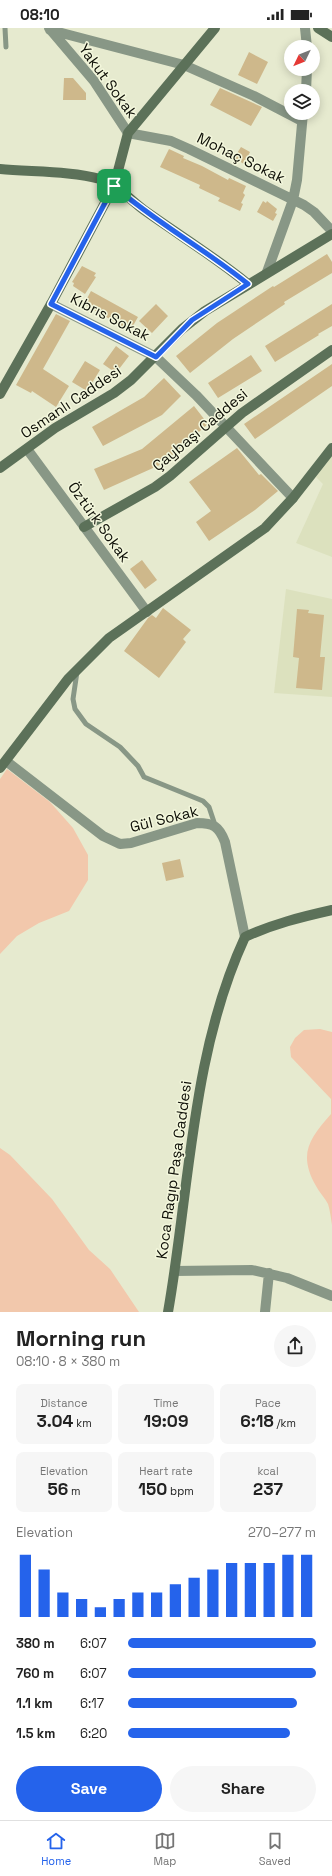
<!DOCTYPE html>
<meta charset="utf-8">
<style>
body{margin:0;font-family:"Space Grotesk",sans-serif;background:#f6f6f6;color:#222;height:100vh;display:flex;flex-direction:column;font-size:15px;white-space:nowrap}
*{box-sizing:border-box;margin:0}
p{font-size:13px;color:#767676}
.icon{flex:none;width:22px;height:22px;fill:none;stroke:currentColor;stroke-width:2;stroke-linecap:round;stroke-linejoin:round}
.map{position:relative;height:1284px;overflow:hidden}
.panel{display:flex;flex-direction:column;background:#fff;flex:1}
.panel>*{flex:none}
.needle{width:26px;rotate:227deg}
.fabs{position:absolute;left:284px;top:12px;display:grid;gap:8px}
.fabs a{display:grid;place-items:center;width:36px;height:36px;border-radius:50%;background:#fff;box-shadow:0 2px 10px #0003;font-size:20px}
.pin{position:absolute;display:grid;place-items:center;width:34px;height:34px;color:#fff;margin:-17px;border-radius:8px;box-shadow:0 2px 6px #0006}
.round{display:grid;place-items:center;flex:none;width:42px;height:42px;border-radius:21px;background:#f6f6f6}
.overview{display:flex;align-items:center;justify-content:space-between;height:68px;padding:0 16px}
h1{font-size:22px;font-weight:700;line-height:30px}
.figures{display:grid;grid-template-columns:repeat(3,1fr);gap:6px;height:68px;padding:4px 16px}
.figures div{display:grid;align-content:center;border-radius:8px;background:#f6f6f6;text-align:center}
.figures b{font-size:17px;font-weight:700}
.figures small{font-size:11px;font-weight:400}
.figures p{font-size:11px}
.chart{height:112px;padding:8px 16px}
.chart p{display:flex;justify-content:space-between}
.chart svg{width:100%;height:72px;margin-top:4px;stroke:#2563eb;stroke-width:6}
.action{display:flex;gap:8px;margin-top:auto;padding:8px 16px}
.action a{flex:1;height:46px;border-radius:24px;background:#2563eb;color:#fff;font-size:16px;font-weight:700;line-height:46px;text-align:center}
.action a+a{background:#f6f6f6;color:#222}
ul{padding:0 16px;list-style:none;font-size:13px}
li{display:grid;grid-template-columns:64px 48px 1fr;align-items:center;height:30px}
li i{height:10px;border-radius:5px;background:#2563eb}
.status{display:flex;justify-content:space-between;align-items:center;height:28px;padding:0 20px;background:#fff;direction:ltr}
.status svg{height:11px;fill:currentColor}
.menu{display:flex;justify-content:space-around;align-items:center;height:56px;border-top:1px solid #e0e0e0;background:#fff;font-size:11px;color:#767676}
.menu a{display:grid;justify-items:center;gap:2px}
.menu .selected{color:#2563eb}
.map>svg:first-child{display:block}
.built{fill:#dce1be}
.green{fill:#f2c8ac}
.building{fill:#ceb88b}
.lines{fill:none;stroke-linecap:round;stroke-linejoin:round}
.lane{stroke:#889786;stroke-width:5}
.street{stroke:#889786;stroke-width:10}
.secondary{stroke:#5c7159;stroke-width:10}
.route-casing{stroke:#fff;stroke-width:8}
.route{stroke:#2563eb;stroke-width:5}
.labels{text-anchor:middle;stroke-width:3;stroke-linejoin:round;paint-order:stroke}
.street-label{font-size:15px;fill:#0d0e06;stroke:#f3f7dc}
</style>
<div class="status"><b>08:10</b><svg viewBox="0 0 49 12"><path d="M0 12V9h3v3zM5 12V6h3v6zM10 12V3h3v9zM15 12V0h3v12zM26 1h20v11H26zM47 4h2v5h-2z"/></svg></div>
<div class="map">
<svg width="332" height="1284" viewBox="0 0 332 1284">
<rect width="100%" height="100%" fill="#e6eacf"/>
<!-- built -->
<path class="built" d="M332,428V529L296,515L323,456L316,449Z
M286,561L332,571V669L274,665Z"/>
<!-- green -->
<path class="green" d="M7,741L50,774L73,800L88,827V852L69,883L39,895L17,908L0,926V751Z
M320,1001L332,1004V1197C331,1191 330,1182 328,1176C325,1170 319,1164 316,1158C298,1126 309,1111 331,1086V1071L291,1029L290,1019L295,1010L304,1002Z
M0,1120L10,1127L52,1171L89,1222L110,1241L139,1284H0Z"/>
<!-- building -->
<path class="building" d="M249,24L268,34L257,56L238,47Z
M64,50H73L86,65V72H63Z
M220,60L262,79L251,98L210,77Z
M241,119L250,124L244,136L234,130Z
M169,121L184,128L183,130L202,138L228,152L229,150L246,158L243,165L245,167L241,175L243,176L240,183L218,173L220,170L199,160L200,157L160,139Z
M263,173L266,175L267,173L277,181L275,185L277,186L273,193L257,184Z
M327,226L332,234V245L284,274L285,276L233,311L190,345L176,328L217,295L273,258L274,259Z
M82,238L96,245L94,248L96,249L85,266L73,258L74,255L72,254Z
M91,263L138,289L130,303L84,276Z
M156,276L168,288L152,305L139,293Z
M332,276V298L318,306L319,307L275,334L265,318Z
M56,286L70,293L43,341L69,358L56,379L32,363L31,365L16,357Z
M116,318L129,328L116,345L103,336Z
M251,327L262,343L218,370L208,355Z
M85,333L100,342L87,363L72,354Z
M332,336V358L255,411L244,396Z
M164,350L181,368L162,387L103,418L92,399L144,369Z
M194,378L208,396L162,436L104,462L94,441L142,421Z
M237,420L259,447L261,446L278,463L255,482L209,513L196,494L211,483L189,454Z
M142,532L157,552L145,561L130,541Z
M163,580L191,602L183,611L186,614L159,650L124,623L148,590L152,587L156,590Z
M297,581L309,582L308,585L324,587L320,629H325L322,662L296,660L299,630L293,629Z
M180,831L184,849L166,853L162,835Z"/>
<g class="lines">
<!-- lane -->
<path class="lane" d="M5,0L6,19
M77,644L73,671L75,681L86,696L120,719L138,738L144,749L203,773L209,779L215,797"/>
<!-- street -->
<path class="street" d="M49,0L94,53L128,105L171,113L189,121L304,177L314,184L332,203
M305,0L307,19
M50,2L184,37L254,68L302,93
M306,63L307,41
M267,244L293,172L297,152L303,85
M51,276L156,329L196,367L293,470
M27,421L147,584
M6,733L103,808L120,816L131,815L197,795C213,795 219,798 225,814L245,909
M175,1243L252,1242L287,1250L332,1268
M265,1284L269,1245"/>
<!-- secondary -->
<path class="secondary" d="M318,0L332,9
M0,141C29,144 72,143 100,151C117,156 130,172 144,182C179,207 215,229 248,256
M0,366L51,276L114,158L128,105L215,0
M0,440L55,400L114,365L131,352L182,301L205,283L332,206
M84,499L155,459L170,448L242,385L332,322
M0,740L68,651L109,610L265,500L293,470L332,420
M168,1284C190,1159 191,1026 245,909C273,896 301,889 332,882"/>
</g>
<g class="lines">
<defs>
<path id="route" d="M114,158C155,194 205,221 248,256L192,292L156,329L51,276Z"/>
</defs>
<!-- route casing -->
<use href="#route" class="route-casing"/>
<!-- route -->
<use href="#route" class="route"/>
</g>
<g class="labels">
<!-- street labels -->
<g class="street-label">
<text transform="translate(108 53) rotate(54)" y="5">Yakut Sokak</text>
<text transform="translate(241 130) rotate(26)" y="5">Mohaç Sokak</text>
<text transform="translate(110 289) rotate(27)" y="5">Kıbrıs Sokak</text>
<text transform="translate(71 374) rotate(-34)" y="5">Osmanlı Caddesi</text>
<text transform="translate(200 402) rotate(-40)" y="5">Çaybaşı Caddesi</text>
<text transform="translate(99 494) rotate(54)" y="5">Öztürk Sokak</text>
<text transform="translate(164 791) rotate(-14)" y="5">Gül Sokak</text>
<text transform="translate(174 1142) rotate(-82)" y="5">Koca Ragıp Paşa Caddesi</text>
</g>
</g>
</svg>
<div class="fabs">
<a><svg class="needle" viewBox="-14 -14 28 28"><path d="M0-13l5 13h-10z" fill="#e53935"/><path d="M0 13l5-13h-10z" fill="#767676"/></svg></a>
<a><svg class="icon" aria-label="layers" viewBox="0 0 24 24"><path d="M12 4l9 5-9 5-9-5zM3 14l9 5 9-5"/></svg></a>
</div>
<div class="pin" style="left:114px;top:158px;background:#1e9e55"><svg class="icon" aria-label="arrive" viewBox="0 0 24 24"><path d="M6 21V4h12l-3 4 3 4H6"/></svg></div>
</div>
<section class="panel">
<div class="overview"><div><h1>Morning run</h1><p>08:10 · 8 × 380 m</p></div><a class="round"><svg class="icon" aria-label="share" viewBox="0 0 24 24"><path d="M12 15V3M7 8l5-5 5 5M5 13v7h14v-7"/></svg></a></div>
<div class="figures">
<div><p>Distance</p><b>3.04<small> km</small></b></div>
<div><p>Time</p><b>19:09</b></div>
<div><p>Pace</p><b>6:18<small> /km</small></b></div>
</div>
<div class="figures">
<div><p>Elevation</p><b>56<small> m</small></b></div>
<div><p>Heart rate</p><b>150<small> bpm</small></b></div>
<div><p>kcal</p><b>237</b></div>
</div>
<div class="chart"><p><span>Elevation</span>270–277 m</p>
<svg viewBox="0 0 160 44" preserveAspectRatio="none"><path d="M5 44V6M15 44V15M25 44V29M35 44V33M45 44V38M55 44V33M65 44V29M75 44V29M85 44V24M95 44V20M105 44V15M115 44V11M125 44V11M135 44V11M145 44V6M155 44V6"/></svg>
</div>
<ul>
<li><b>380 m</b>6:07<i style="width:100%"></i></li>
<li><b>760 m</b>6:07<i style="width:100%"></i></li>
<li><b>1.1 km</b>6:17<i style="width:90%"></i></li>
<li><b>1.5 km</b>6:20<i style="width:86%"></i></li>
</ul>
<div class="action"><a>Save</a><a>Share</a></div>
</section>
<nav class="menu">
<a class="selected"><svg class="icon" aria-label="home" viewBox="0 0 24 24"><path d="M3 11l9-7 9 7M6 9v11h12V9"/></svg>Home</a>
<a><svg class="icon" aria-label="map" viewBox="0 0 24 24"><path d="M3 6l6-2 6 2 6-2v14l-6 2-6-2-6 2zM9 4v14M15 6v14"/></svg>Map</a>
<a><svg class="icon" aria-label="saved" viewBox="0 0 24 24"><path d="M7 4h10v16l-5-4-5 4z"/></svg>Saved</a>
</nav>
